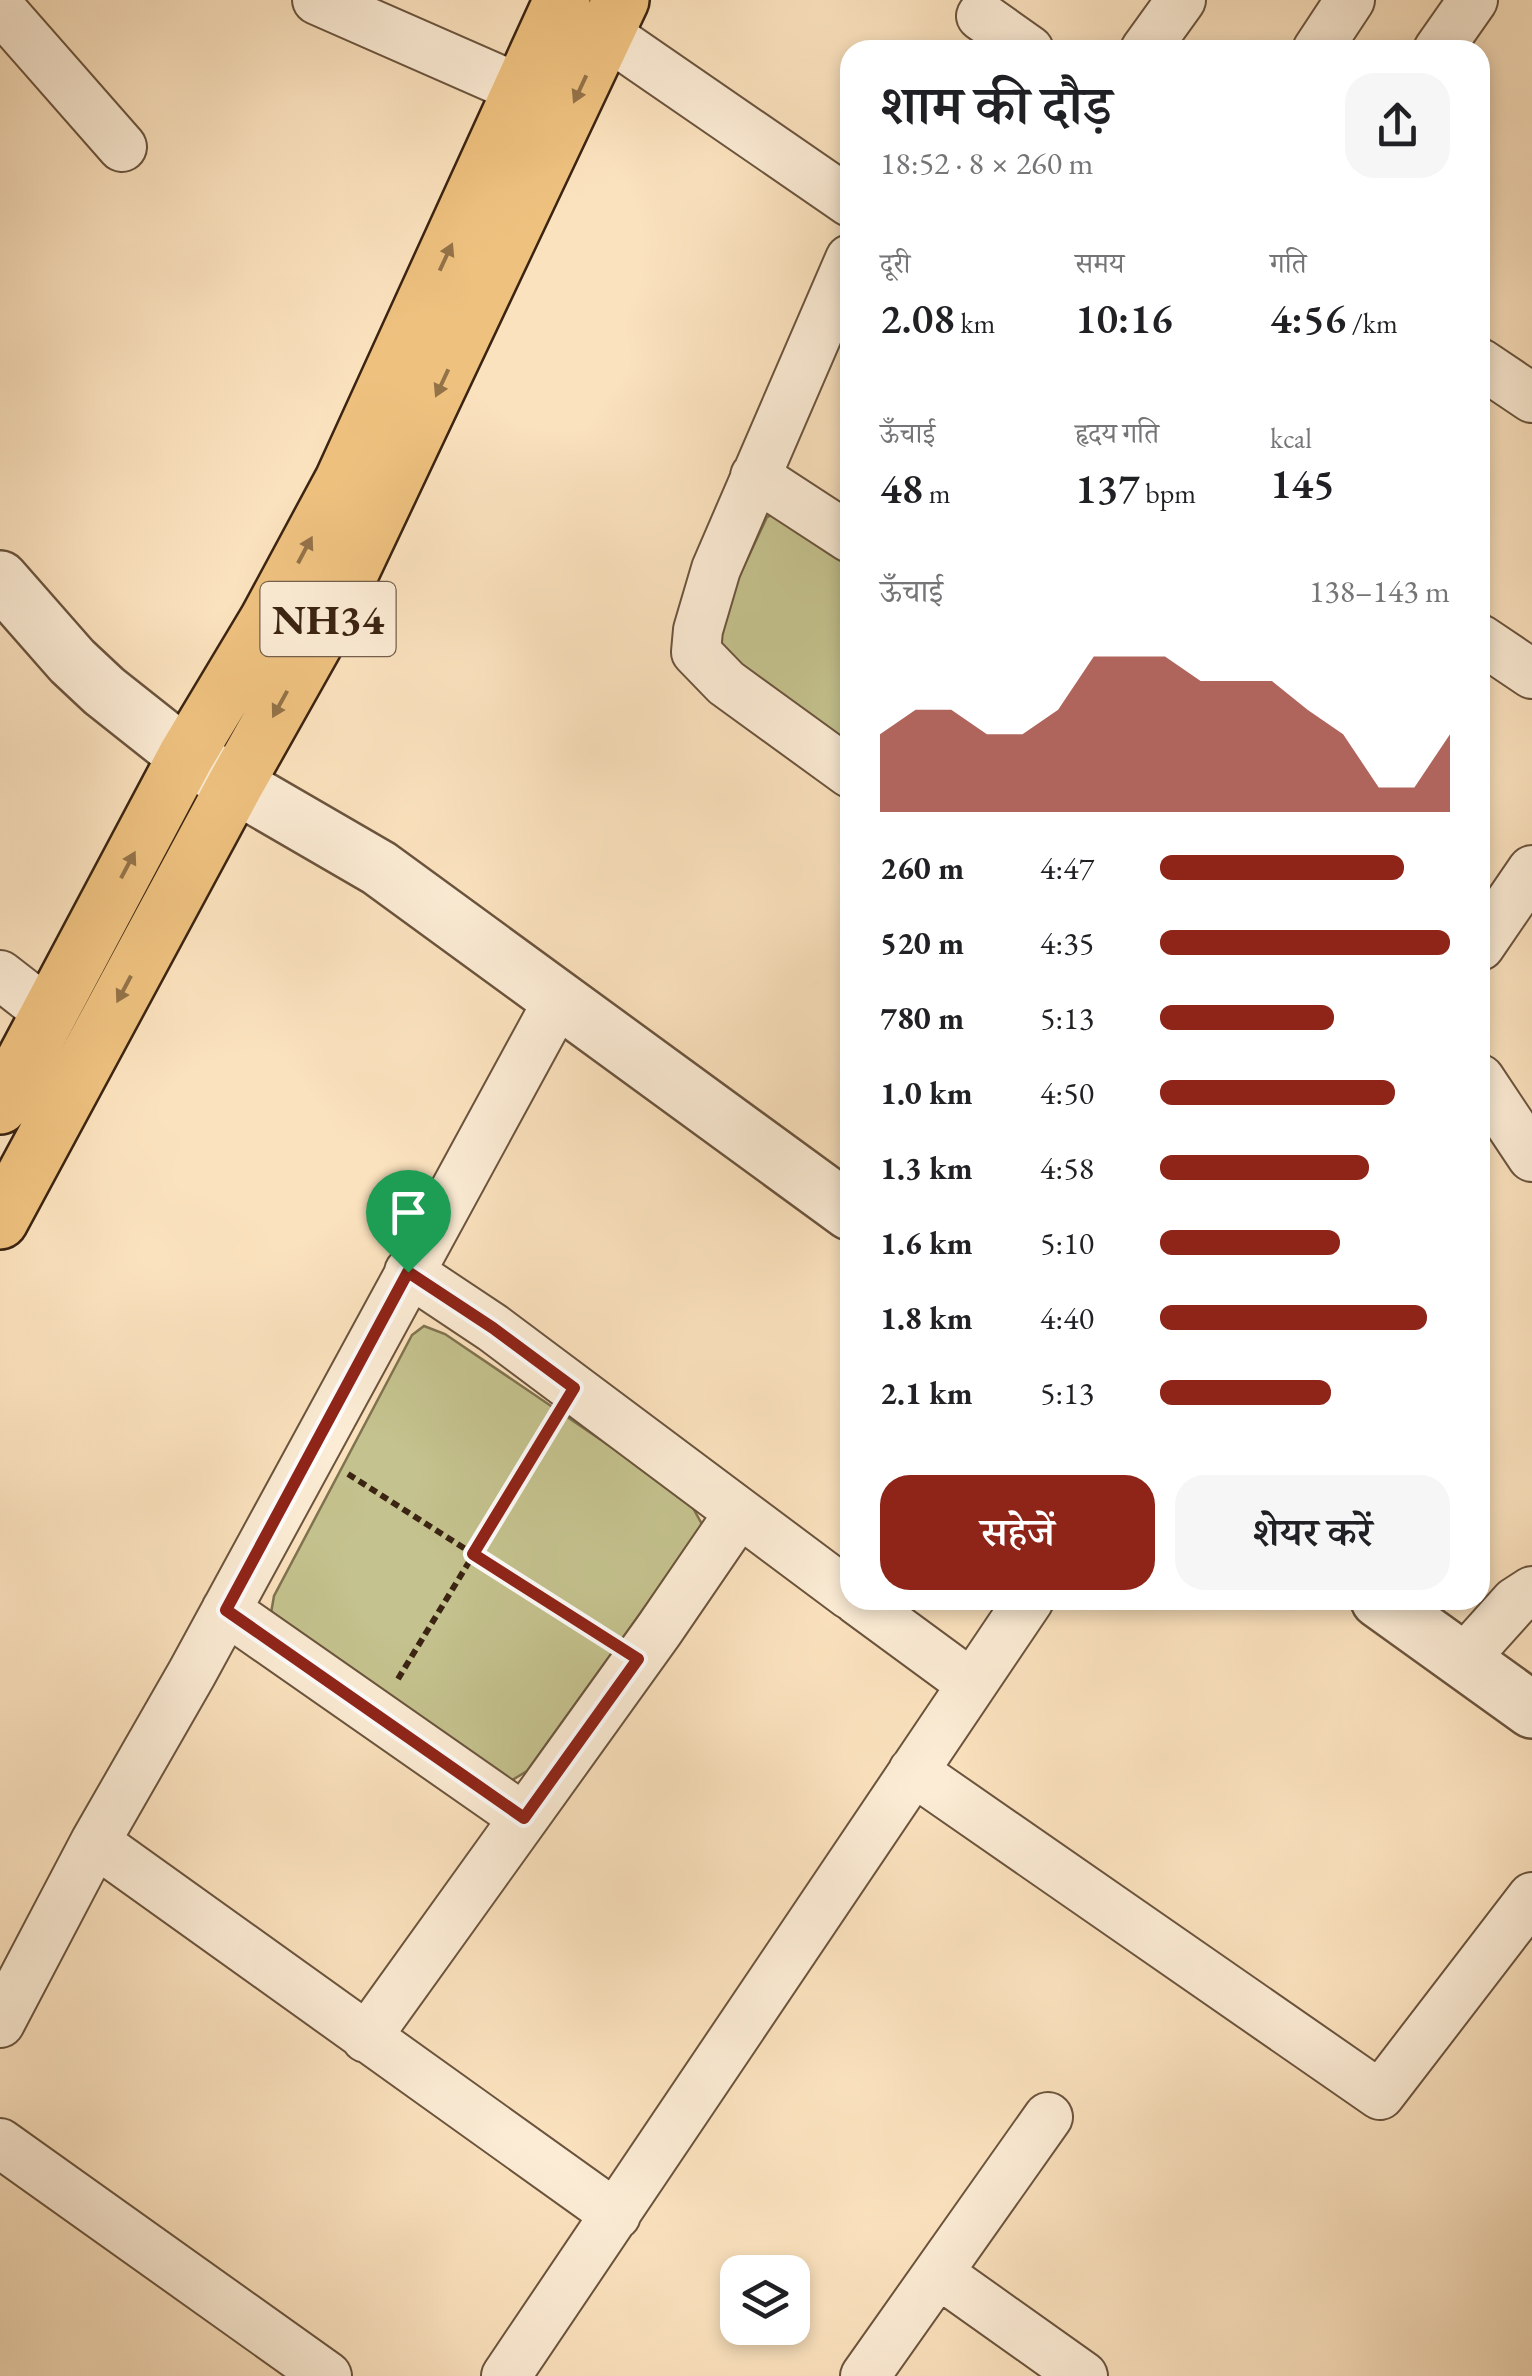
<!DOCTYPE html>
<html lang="hi">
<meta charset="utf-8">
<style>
body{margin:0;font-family:"EB Garamond","Noto Serif Devanagari",serif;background:#f6f6f6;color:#202124;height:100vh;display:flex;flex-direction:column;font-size:38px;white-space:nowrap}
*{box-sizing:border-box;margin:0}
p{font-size:32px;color:#757577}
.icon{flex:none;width:55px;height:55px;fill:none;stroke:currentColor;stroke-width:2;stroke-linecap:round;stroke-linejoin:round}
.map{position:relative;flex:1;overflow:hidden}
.panel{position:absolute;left:840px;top:40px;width:650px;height:1570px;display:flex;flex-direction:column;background:#fff;border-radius:30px;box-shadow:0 5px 15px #0003}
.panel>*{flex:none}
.tools{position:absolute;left:720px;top:2255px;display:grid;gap:20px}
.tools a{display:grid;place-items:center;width:90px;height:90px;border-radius:20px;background:#fff;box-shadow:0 5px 15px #0003;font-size:50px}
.pin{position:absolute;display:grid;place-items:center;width:85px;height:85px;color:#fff;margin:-102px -42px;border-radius:50% 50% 50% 0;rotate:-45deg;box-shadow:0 0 10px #0007}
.pin .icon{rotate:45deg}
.round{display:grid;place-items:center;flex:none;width:105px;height:105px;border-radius:30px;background:#f6f6f6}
.summary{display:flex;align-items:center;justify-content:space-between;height:170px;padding:0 40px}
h1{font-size:55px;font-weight:600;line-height:75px}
.stats{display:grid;grid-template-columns:repeat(3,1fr);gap:15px;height:170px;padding:10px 40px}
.stats div{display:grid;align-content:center}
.stats b{font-size:42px;font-weight:600}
.stats small{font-size:28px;font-weight:400}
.stats p{font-size:28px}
.chart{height:280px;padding:20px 40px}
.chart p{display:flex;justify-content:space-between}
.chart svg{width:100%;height:180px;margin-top:10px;fill:#8f2418;opacity:.7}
.button{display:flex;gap:20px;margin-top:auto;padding:20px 40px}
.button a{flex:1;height:115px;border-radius:30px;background:#8f2418;color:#fff;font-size:40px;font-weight:600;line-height:115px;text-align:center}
.button a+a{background:#f6f6f6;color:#202124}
ul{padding:0 40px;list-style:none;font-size:32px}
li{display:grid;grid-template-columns:160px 120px 1fr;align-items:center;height:75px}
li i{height:25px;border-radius:12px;background:#8f2418}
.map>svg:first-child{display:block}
.green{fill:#c4c28e;stroke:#807350;stroke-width:2.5}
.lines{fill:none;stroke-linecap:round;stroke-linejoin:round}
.minor-casing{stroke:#6b543d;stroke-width:52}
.tertiary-casing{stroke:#6b543d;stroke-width:60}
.trunk-casing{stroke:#3b2412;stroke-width:60}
.path{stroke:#3b2412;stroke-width:6;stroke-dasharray:8 5;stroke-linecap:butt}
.minor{stroke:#fcecd5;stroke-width:48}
.tertiary{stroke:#fcecd5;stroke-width:55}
.trunk{stroke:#eec17f;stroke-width:55}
.oneway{fill:#947248}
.route-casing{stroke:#fff;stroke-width:20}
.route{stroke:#8f2418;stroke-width:12}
.labels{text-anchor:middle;stroke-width:10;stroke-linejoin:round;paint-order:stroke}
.shield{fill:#fcecd5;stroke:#75604c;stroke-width:2.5}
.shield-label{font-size:42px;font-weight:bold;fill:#3b2412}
</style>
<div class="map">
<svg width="1532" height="2376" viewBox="0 0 1532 2376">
<rect width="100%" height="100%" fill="#fbe2be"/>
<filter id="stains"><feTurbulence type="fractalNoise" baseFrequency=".002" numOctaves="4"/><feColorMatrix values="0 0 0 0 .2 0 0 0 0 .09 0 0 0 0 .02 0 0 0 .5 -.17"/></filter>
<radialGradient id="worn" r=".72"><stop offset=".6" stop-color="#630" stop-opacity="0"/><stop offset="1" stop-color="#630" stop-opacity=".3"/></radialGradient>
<!-- green -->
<path class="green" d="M779,512L850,557V747L726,656L714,642L717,624L767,517Z
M424,1326L445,1334L688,1499L703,1526L527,1771L509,1782L271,1613L274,1596L412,1335Z"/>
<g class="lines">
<defs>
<path id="minor" d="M317,0L522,90
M0,8L122,147
M981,16L1029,50
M606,34L850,202
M1145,50L1181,0
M1317,50L1350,0
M1438,50L1473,0
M850,259L716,569L698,630L696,652L726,683L850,773
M1480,363L1532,398
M755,476L850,538
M1480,639L1532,674
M1480,946L1532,870
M0,975L49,1013
M1480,1079L1532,1157
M409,1272L493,1328L850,1595
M857,1600L970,1683
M226,1610L524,1818
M1463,1660L1515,1602L1532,1591
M913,1771L1380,2095L1532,1897
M95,1842L616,2215
M0,2023L95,1842L192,1673L559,999
M366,2038L659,1630L739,1513
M0,2143L327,2376
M938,2273L1083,2376
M506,2376L1029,1600
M865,2376L1048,2117"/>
<path id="tertiary" d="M0,579L72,661L104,691L186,756L379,868L850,1212
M1379,1600L1532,1710"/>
<path id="trunk" d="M0,1106L186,756L267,621L343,480L562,0
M0,1221L235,785L330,616L621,0"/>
</defs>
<!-- minor casing -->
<use href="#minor" class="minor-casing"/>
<!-- tertiary casing -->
<use href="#tertiary" class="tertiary-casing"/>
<!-- trunk casing -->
<use href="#trunk" class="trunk-casing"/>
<!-- path -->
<path class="path" d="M348,1474L603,1637
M398,1679L552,1425"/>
<!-- minor -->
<use href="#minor" class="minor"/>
<!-- tertiary -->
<use href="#tertiary" class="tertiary"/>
<!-- trunk -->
<use href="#trunk" class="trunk"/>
</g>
<!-- one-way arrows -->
<defs><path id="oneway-solid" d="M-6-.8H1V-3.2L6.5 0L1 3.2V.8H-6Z" transform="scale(2.5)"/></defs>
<g class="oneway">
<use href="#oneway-solid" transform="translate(580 89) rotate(115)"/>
<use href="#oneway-solid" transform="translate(446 257) rotate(-65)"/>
<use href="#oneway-solid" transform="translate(442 383) rotate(115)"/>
<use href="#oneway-solid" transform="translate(305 550) rotate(-62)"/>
<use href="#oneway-solid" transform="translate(280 704) rotate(119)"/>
<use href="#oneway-solid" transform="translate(128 865) rotate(-62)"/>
<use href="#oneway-solid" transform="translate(124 989) rotate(118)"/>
</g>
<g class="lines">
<defs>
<path id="route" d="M408,1272L493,1328L574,1388L473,1554L638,1659L524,1818L226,1610Z"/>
</defs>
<!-- route casing -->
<use href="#route" class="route-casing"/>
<!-- route -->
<use href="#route" class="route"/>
</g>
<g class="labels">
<!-- shield labels -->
<rect class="shield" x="260.5" y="582" width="135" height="74" rx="8"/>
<g class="shield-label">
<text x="328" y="634">NH34</text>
</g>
</g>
<rect width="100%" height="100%" filter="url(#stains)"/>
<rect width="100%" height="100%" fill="url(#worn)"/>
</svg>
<div class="tools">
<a><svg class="icon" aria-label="layers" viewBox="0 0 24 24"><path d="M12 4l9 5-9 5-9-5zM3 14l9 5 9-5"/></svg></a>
</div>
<div class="pin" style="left:408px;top:1272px;background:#1e9e55"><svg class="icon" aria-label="arrive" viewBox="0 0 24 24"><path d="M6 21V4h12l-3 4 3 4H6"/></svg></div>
<section class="panel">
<div class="summary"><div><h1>शाम की दौड़</h1><p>18:52 · 8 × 260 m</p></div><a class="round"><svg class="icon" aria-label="share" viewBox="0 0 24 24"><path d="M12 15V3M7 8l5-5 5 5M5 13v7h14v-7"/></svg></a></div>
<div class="stats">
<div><p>दूरी</p><b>2.08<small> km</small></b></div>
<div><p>समय</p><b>10:16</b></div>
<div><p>गति</p><b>4:56<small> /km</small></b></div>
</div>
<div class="stats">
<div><p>ऊँचाई</p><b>48<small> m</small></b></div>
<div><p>हृदय गति</p><b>137<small> bpm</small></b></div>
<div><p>kcal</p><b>145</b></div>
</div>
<div class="chart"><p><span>ऊँचाई</span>138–143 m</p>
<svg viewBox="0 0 160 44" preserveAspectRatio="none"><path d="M0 44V25L10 19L20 19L30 25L40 25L50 19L60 6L70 6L80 6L90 12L100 12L110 12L120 19L130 25L140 38L150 38L160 25V44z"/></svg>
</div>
<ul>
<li><b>260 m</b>4:47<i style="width:84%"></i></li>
<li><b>520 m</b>4:35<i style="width:100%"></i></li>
<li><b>780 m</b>5:13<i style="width:60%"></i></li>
<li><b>1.0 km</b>4:50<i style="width:81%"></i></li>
<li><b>1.3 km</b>4:58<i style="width:72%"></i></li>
<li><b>1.6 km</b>5:10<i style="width:62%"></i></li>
<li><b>1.8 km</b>4:40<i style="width:92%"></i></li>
<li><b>2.1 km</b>5:13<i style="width:59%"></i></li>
</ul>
<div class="button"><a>सहेजें</a><a>शेयर करें</a></div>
</section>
</div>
